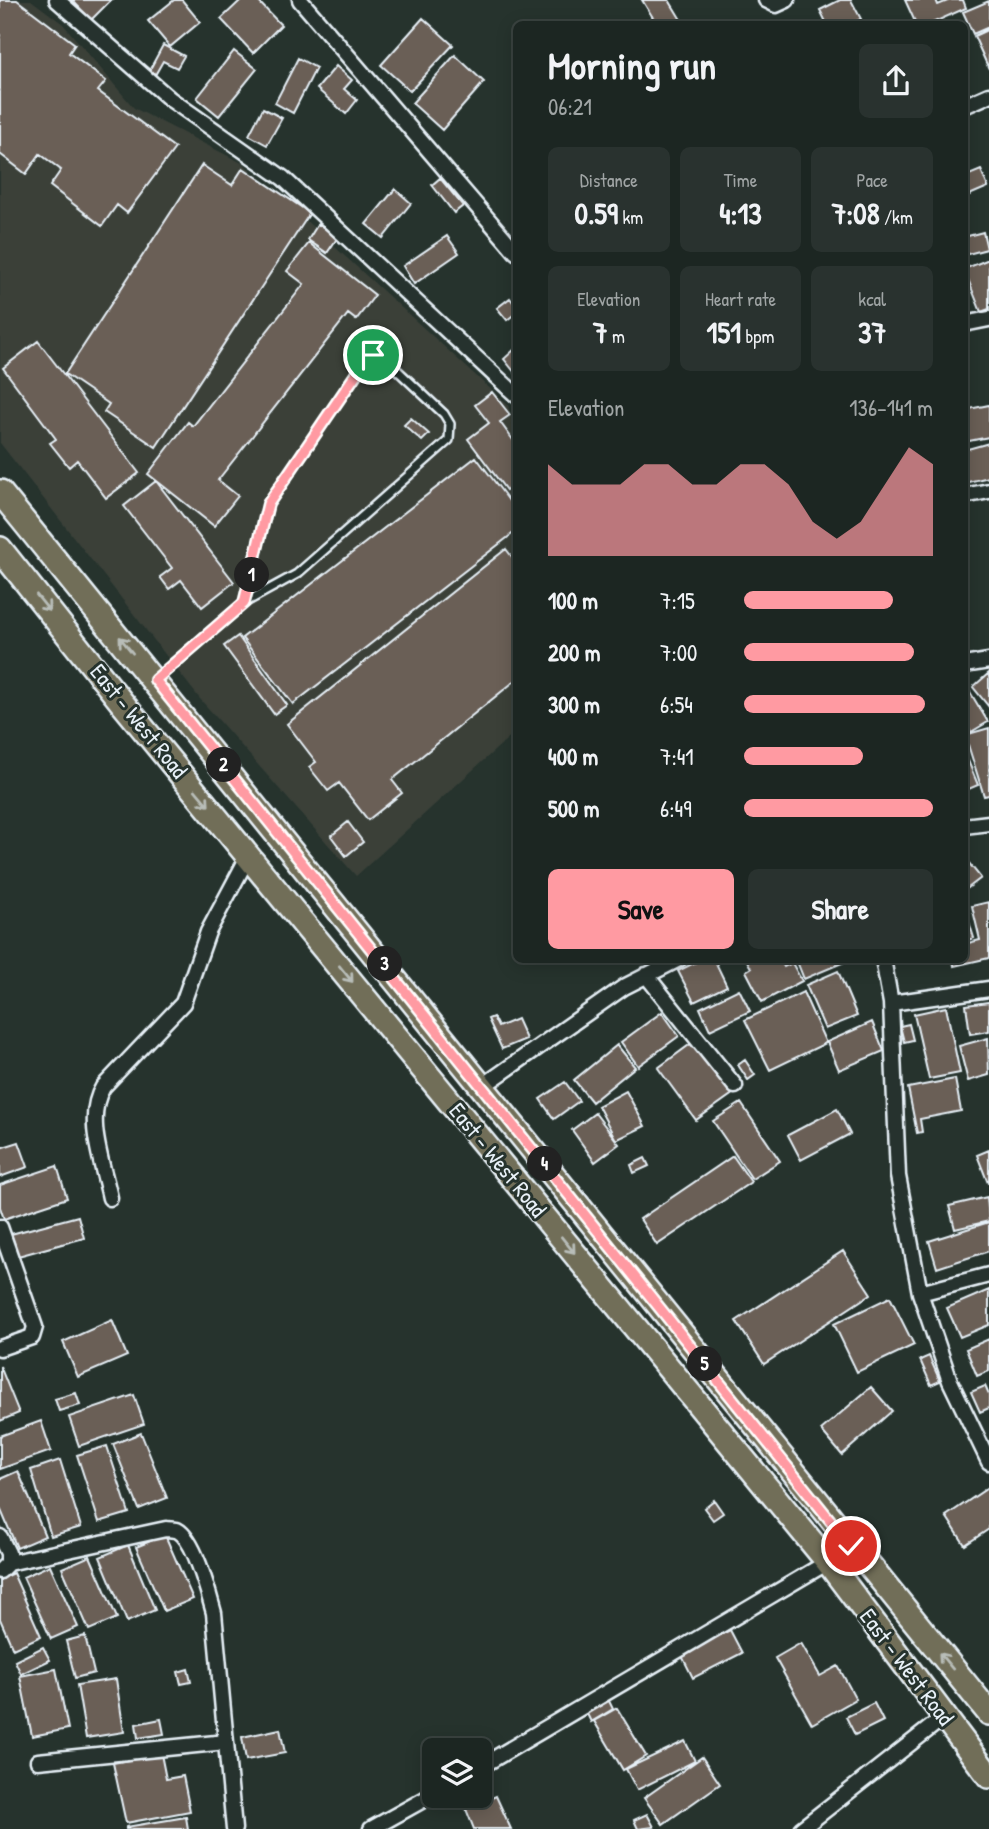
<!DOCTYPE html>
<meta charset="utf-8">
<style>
body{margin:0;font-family:"Patrick Hand",sans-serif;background:#29322f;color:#f1f3f6;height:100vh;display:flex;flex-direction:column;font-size:26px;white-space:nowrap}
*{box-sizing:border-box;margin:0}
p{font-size:23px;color:#a0a5a5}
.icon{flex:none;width:38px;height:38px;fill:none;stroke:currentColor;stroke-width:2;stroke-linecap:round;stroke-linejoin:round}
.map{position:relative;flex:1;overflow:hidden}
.side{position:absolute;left:513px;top:21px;width:455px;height:942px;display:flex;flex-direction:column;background:#1c2622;border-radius:10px;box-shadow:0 4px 18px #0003,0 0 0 2px #3a4340}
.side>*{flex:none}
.tools{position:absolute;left:422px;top:1738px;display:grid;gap:14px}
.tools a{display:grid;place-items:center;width:70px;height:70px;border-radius:10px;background:#1c2622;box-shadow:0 4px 18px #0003,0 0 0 2px #3a4340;font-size:35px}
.pin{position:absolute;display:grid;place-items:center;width:60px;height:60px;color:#fff;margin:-30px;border:4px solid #fff;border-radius:50%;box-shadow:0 2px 7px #0007}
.km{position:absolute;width:35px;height:35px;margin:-18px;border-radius:50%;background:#222;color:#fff;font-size:19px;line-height:35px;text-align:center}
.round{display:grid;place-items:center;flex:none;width:74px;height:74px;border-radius:10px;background:#29322f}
.summary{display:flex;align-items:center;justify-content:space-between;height:119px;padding:0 35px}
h1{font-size:38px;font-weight:700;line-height:52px}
.figures{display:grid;grid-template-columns:repeat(3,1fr);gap:10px;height:119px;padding:7px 35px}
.figures div{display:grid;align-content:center;border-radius:10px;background:#29322f;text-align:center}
.figures b{font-size:30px;font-weight:700}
.figures small{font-size:19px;font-weight:400}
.figures p{font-size:19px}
.chart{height:196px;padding:14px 35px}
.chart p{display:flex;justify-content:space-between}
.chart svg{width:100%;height:126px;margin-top:7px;fill:#ff9aa2;opacity:.7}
.action{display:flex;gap:14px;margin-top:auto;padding:14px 35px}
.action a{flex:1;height:80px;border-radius:10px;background:#ff9aa2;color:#111;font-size:28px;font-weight:700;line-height:80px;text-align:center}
.action a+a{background:#29322f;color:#f1f3f6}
ul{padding:0 35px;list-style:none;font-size:23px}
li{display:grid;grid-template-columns:112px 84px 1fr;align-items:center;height:52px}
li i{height:18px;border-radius:9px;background:#ff9aa2}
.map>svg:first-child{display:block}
.built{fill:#3a4039}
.building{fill:#6a5e56;stroke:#e8f1f8;stroke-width:2}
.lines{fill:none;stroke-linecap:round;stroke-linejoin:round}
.service-casing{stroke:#e8f1f8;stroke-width:12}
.minor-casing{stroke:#e8f1f8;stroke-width:19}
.primary-casing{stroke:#e8f1f8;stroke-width:28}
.service{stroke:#26332d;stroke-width:7}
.minor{stroke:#26332d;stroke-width:14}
.primary{stroke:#716e59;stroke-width:23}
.oneway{stroke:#b8bdb8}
.route-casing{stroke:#fff;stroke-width:14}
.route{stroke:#ff9aa2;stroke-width:9}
.labels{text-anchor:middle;stroke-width:6;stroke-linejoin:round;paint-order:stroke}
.street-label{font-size:23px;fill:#e8f1f8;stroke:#26332d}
</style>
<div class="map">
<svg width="989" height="1829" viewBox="0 0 989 1829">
<rect width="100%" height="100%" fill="#26332d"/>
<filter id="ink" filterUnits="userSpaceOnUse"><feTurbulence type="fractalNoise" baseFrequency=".0143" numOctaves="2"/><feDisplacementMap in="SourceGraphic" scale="14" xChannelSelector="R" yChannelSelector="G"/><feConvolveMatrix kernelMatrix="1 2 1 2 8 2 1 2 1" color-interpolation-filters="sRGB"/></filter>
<g filter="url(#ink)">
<!-- built -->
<path class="built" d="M0,0H31L63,24L134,108L244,164L508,405L516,437V731L356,876L200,699L0,443Z"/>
<!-- building -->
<path class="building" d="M0,0H17L75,44L69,53L106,81L98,91L175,148L127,213L117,205L102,226L50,186L61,170L40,154L26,174L0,154Z
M72,0H111L91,20Z
M174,0H182L200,22L170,47L148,21Z
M241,0H257L281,25L253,53L221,19Z
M642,0H669L683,23L657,24Z
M840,0H851L861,19L851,24H827L820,10Z
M905,0H936L938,5L950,0H963L966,8L930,24H916Z
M989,1V27L973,34L963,12Z
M423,18L453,45L410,91L381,65Z
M989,29V69L974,36Z
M163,45L184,56L177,68L163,61L155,75L149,71Z
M234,51L257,69L219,116L197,98Z
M455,55L484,82L442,130L412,103Z
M298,58L316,68L293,113L275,103Z
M336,66L352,80L344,89L357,100L346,114L317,89Z
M263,108L282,118L267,145L249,135Z
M202,165L232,185L243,168L310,213L156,447L104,412L109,404L65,374Z
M981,170L988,187L967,196L964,177Z
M440,178L463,206L454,213L432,185Z
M395,189L411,203L383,238L366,224Z
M318,224L338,237L327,253L308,240Z
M983,232L987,249L964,255V237Z
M447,236L459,253L414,284L403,266Z
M309,243L375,295L356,320L348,314L218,480L238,496L214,526L148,474L188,422L193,426L304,284L287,271Z
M989,259V309L981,312L964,269Z
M510,298L516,306V313L507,320L497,308Z
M38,341L139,473L106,498L77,460L69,467L50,443L56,439L3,368Z
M516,348V374L504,359Z
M492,392L510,415L500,422L516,444V483L506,490L468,439L489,423L475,405Z
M989,405V437L964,442V410Z
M411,418L429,434L422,441L404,425Z
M989,443V477L964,483V450Z
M476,457L516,510V531L293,704L242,638Z
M156,481L234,582L202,607L181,580L169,589L160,577L172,568L124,506Z
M506,549L516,562V680L392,780L402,793L368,820L339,783L328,791L309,767L316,762L287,724Z
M238,636L287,705L274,714L224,646Z
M989,673V707L973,687Z
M964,682L988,722L971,732L964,721Z
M989,728V795L984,796L965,735Z
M964,751L978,785L964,791Z
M348,822L363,842L346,856L331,836Z
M964,857L981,878L964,891Z
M989,902V958L954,966L953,959H964V944L980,940L972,906Z
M964,906L974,938L964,941Z
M702,959H714L727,986L694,1002L678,971Z
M746,959H780L784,967L792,963L802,981L762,1002L746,971L751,968Z
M796,959H849V960L804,979Z
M838,971L857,1016L825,1029L806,985Z
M739,989L750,1011L710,1030L700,1008Z
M803,992L826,1043L770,1070L745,1020Z
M989,1002V1031L970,1034L966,1005Z
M946,1007L960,1073L929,1079L914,1014Z
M662,1012L679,1036L638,1066L621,1042Z
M493,1017L498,1027L517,1019L526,1039L502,1049L488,1019Z
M872,1022L884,1051L839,1070L827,1042Z
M909,1024L913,1040L904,1042L900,1026Z
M988,1038L989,1075L968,1081L959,1046Z
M696,1040L734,1093L696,1120L658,1068Z
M617,1045L635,1067L592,1102L574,1080Z
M745,1060L755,1075L748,1080L738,1065Z
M955,1079L961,1111L920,1119L922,1132L917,1133L908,1088Z
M565,1082L579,1101L554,1119L540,1099Z
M626,1091L645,1126L616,1140L598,1106Z
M741,1103L780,1161L752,1179L713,1121Z
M837,1109L850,1134L801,1160L788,1135Z
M595,1113L619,1144L595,1162L572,1130Z
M19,1142L28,1167L0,1177V1148Z
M989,1150V1183H988L977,1155Z
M733,1156L751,1182L657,1245L640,1219Z
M645,1158L649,1166L634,1173L631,1165Z
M57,1166L67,1198L4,1219L0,1207V1185Z
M987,1197L989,1221L955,1229L949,1206Z
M78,1216L84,1238L18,1256L11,1234Z
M989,1222V1251L937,1268L929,1241Z
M843,1251L871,1294L764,1364L736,1321Z
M989,1290V1325L960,1337L947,1308Z
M890,1297L914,1345L857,1372L834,1324Z
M112,1320L127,1356L78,1377L63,1342Z
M989,1339V1371L977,1376L966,1349Z
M929,1356L940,1381L931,1385L920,1360Z
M0,1366L19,1413L0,1421Z
M985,1386L989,1395V1408L980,1412L971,1392Z
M871,1387L892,1411L842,1455L821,1430Z
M76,1393L80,1405L59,1411L55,1399Z
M134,1395L144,1424L79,1446L69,1417Z
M41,1421L51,1451L0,1469V1436Z
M141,1433L167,1498L139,1509L113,1444Z
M107,1446L129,1513L99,1522L77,1455Z
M60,1460L81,1527L51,1536L31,1470Z
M18,1471L45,1536L17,1548L0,1508V1479Z
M989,1487V1529L965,1545L946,1516Z
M714,1500L723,1513L713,1520L704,1508Z
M165,1535L193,1599L164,1611L136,1547Z
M128,1545L155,1610L127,1622L100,1557Z
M90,1556L117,1618L89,1630L62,1568Z
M50,1565L78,1627L51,1639L23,1577Z
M13,1573L41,1636L13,1649L0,1619V1579Z
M730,1630L742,1653L693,1678L681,1654Z
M85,1636L94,1673L75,1678L66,1641Z
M801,1643L820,1676L838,1666L856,1699L812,1724L775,1658Z
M43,1647L50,1660L21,1674L15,1661Z
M56,1669L68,1729L32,1736L20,1676Z
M188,1669L191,1682L181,1684L178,1672Z
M116,1679L124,1732L86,1738L77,1685Z
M608,1699L613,1709L591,1722L586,1712Z
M874,1703L883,1721L855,1735L846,1717Z
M617,1708L646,1756L623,1770L594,1721Z
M161,1719L164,1734L138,1738L136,1724Z
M280,1729L285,1753L246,1760L242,1737Z
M685,1741L695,1761L637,1790L626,1769Z
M161,1754L166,1779L183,1776L190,1811L126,1823L113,1763Z
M702,1757L720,1784L663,1824L644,1798Z
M496,1796L511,1829H474L466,1809Z
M647,1814L654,1827L638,1829L634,1820Z
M186,1817L188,1829H126V1827Z"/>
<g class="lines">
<defs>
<path id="service" d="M155,680L244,603L297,574L449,440L450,424L444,414L380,354L367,358L268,504L244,603"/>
<path id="minor" d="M57,0L170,99L283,178L516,395
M300,0L516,252
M766,0L776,5L787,0
M964,106L989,95
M964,324L989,319
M964,496L989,491
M964,665L989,661
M964,826L989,823
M883,959L891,1003L898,1176L920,1293L950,1381L989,1462
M646,975L735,1086
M891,1003L989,989
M483,1086L624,987L679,959
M110,1198C103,1164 84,1118 103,1087L183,1003L208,932L249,855
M0,1227L35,1327L32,1337L0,1348
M920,1293L989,1275
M0,1537L8,1553V1563L0,1571
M8,1563L166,1529C167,1529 176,1530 177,1530C195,1539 209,1595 214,1613L234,1829
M38,1761L226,1742
M480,1767L828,1562
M371,1829L434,1794
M801,1829L944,1717"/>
<path id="primary" d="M0,492L989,1713
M0,549L123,704L828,1562L989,1776"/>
</defs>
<!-- service casing -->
<use href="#service" class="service-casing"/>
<!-- minor casing -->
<use href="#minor" class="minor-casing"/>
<!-- primary casing -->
<use href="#primary" class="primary-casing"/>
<!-- service -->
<use href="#service" class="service"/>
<!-- minor -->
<use href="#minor" class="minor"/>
<!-- primary -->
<use href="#primary" class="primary"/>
</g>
<!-- one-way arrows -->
<defs><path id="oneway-shaft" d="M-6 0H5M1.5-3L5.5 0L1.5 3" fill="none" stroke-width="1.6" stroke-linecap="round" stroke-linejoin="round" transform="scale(1.75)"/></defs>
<g class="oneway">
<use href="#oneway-shaft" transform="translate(43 603) rotate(51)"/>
<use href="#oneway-shaft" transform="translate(126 645) rotate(-129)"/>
<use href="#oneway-shaft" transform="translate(202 798) rotate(50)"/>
<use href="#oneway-shaft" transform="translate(346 974) rotate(51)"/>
<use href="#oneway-shaft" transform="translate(568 1245) rotate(51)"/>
<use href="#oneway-shaft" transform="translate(946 1661) rotate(-130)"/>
</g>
</g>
<g class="lines" filter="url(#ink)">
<defs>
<path id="route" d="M373,355L367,358L268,504L244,603L155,680L851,1546"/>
</defs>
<!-- route casing -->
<use href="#route" class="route-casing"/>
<!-- route -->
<use href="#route" class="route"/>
</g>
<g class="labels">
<!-- street labels -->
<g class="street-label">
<text transform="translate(139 721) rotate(51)" y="8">East - West Road</text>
<text transform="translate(498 1160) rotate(51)" y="8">East - West Road</text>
<text transform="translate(907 1667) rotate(53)" y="8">East - West Road</text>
</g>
</g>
</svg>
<div class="tools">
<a><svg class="icon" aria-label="layers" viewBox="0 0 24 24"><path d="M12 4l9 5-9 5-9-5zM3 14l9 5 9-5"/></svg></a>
</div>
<div class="pin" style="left:373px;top:355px;background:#1e9e55"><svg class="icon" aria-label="arrive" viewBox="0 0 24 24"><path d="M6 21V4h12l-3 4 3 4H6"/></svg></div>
<div class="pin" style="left:851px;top:1546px;background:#d93025"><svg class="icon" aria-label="check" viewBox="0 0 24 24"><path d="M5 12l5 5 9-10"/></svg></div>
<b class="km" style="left:252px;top:575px">1</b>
<b class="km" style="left:224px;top:765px">2</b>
<b class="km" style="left:385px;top:964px">3</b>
<b class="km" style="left:545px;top:1164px">4</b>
<b class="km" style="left:705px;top:1364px">5</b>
<section class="side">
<div class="summary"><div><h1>Morning run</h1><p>06:21</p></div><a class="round"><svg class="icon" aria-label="share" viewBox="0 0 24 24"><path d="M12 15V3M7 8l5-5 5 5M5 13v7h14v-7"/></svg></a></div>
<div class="figures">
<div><p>Distance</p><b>0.59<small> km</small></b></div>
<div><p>Time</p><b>4:13</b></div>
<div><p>Pace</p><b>7:08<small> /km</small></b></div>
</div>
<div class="figures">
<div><p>Elevation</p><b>7<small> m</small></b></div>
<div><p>Heart rate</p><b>151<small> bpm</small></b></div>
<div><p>kcal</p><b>37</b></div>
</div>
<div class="chart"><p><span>Elevation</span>136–141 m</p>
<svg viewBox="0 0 160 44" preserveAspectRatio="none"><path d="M0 44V12L10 19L20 19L30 19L40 12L50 12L60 19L70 19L80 12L90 12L100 19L110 32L120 38L130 32L140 19L150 6L160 12V44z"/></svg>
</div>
<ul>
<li><b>100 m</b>7:15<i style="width:79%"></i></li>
<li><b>200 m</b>7:00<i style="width:90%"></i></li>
<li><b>300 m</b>6:54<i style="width:96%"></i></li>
<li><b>400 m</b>7:41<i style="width:63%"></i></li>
<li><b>500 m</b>6:49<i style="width:100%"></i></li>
</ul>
<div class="action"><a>Save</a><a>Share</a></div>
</section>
</div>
